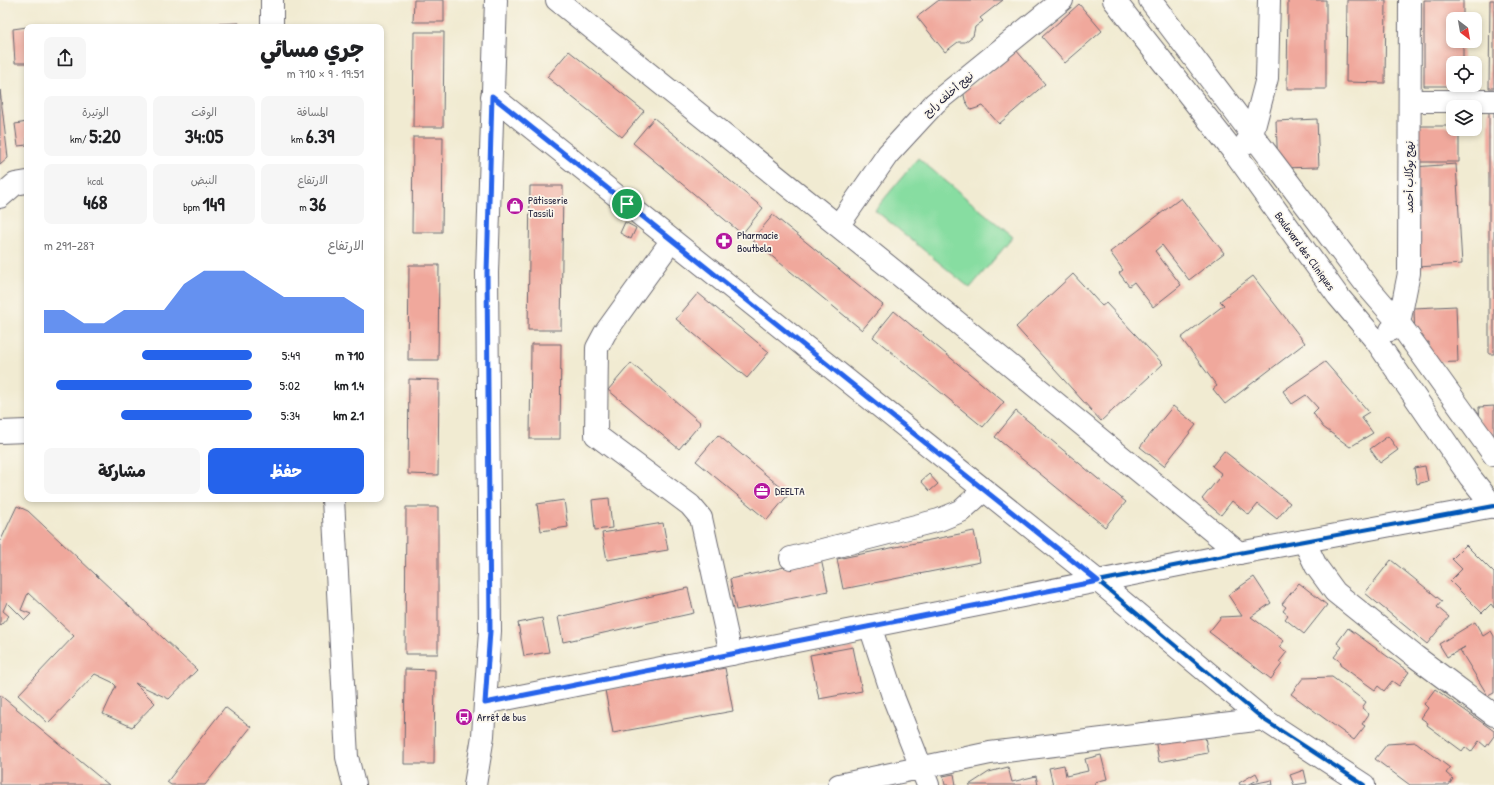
<!DOCTYPE html>
<html lang="ar">
<meta charset="utf-8">
<style>
body{margin:0;font-family:"Patrick Hand","Playpen Sans Arabic",sans-serif;background:#f6f6f6;color:#202124;direction:rtl;height:100vh;display:flex;flex-direction:column;font-size:15px;white-space:nowrap}
*{box-sizing:border-box;margin:0}
p{font-size:13px;color:#757577}
.icon{flex:none;width:22px;height:22px;fill:none;stroke:currentColor;stroke-width:2;stroke-linecap:round;stroke-linejoin:round}
.map{position:relative;flex:1;overflow:hidden;direction:ltr}
.panel{position:absolute;left:24px;top:24px;width:360px;height:478px;display:flex;flex-direction:column;background:#fff;border-radius:8px;box-shadow:0 2px 6px #0003;direction:rtl}
.panel>*{flex:none}
.needle{width:26px;rotate:149deg}
.fabs{position:absolute;left:1446px;top:12px;display:grid;gap:8px}
.fabs a{display:grid;place-items:center;width:36px;height:36px;border-radius:8px;background:#fff;box-shadow:0 2px 6px #0003;font-size:20px}
.pin{position:absolute;display:grid;place-items:center;width:34px;height:34px;color:#fff;margin:-17px;border:2px solid #fff;border-radius:50%;box-shadow:0 1px 4px #0007}
.round{display:grid;place-items:center;flex:none;width:42px;height:42px;border-radius:8px;background:#f6f6f6}
.head{display:flex;align-items:center;justify-content:space-between;height:68px;padding:0 20px}
h1{font-size:22px;font-weight:800;line-height:30px}
.metrics{display:grid;grid-template-columns:repeat(3,1fr);gap:6px;height:68px;padding:4px 20px}
.metrics div{display:grid;align-content:center;border-radius:8px;background:#f6f6f6;text-align:center}
.metrics b{font-size:20px;font-weight:800}
.metrics small{font-size:11px;font-weight:400}
.metrics p{font-size:11px}
.chart{height:112px;padding:8px 20px}
.chart p{display:flex;justify-content:space-between}
.chart svg{width:100%;height:72px;margin-top:4px;fill:#2563eb;opacity:.7}
.primary-button{display:flex;gap:8px;margin-top:auto;padding:8px 20px}
.primary-button a{flex:1;height:46px;border-radius:8px;background:#2563eb;color:#fff;font-size:16px;font-weight:800;line-height:46px;text-align:center}
.primary-button a+a{background:#f6f6f6;color:#202124}
ul{padding:0 20px;list-style:none;font-size:13px}
li{display:grid;grid-template-columns:64px 48px 1fr;align-items:center;height:30px}
li i{height:10px;border-radius:5px;background:#2563eb}
.map>svg:first-child{display:block}
.green{fill:#87dda1;stroke:#54806e}
.building{fill:#f0a89c}
.lines{fill:none;stroke-linecap:round;stroke-linejoin:round}
.minor-casing{stroke:#6a6870;stroke-width:24}
.tertiary-casing{stroke:#6a6870;stroke-width:24}
.minor{stroke:#fff;stroke-width:22}
.tertiary{stroke:#fff;stroke-width:22}
.cycleway-casing{stroke:#fbf7ec;stroke-width:6}
.cycleway{stroke:#0057b8;stroke-width:4}
.route-casing{stroke:#fff;stroke-width:8}
.route{stroke:#2563eb;stroke-width:5}
.labels{text-anchor:middle;stroke-width:3.5;stroke-linejoin:round;paint-order:stroke}
.street-label{font-size:11px;fill:#22223b;stroke:#fbf7ec}
.poi-label{font-size:11px;fill:#22223b;stroke:#fbf7ec;text-anchor:start}
</style>
<div class="map">
<svg width="1494" height="785" viewBox="0 0 1494 785">
<rect width="100%" height="100%" fill="#fbf7ec"/>
<filter id="ink" filterUnits="userSpaceOnUse"><feTurbulence type="fractalNoise" baseFrequency=".025" numOctaves="2"/><feDisplacementMap in="SourceGraphic" scale="8" xChannelSelector="R" yChannelSelector="G"/><feConvolveMatrix kernelMatrix="1 2 1 2 8 2 1 2 1" color-interpolation-filters="sRGB"/></filter>
<filter id="wash" filterUnits="userSpaceOnUse"><feTurbulence type="fractalNoise" baseFrequency=".012" numOctaves="4" result="noise"/><feDisplacementMap in="SourceGraphic" scale="16" xChannelSelector="R" yChannelSelector="G"/><feGaussianBlur stdDeviation="0.9" result="paint"/><feColorMatrix in="noise" values="0 0 0 0 0 0 0 0 0 0 0 0 0 0 0 0 0 1.4 0 .05"/><feComposite in="paint" operator="in"/></filter>
<g filter="url(#wash)">
<rect width="100%" height="100%" fill="#f1ebd2"/>
<!-- green -->
<path class="green" d="M918,158L1013,237L970,288L875,210Z"/>
<g id="blocks">
<!-- building -->
<path class="building" d="M414,0H444V22H413Z
M939,0H1003L980,18L983,21L975,27L973,36L965,42H958L945,52L917,17Z
M1288,0H1326V89H1287Z
M1347,0H1386L1385,83L1346,82Z
M1424,0H1463V19H1453V41H1463V63H1453V86H1424Z
M1490,0H1494V88H1489Z
M1079,4L1102,31L1065,63L1042,37Z
M239,23V27H216V24Z
M27,27V63H15L13,29Z
M414,32H444L443,127H413Z
M1016,50L1045,84L999,124L983,106L971,110L965,100L963,90L967,87L975,85Z
M569,51L644,111L622,137L547,77Z
M0,90L8,158L0,165Z
M1489,110H1494V354H1489Z
M654,118L763,208L742,234L633,143Z
M1317,119L1319,167L1278,168L1276,121Z
M27,122V145L18,146L15,124Z
M1417,126H1453V129H1459V162H1416Z
M413,137H443L442,232H412Z
M1456,164L1462,264L1418,267L1413,167Z
M530,186H563L561,330H528Z
M1181,198L1224,253L1189,280L1162,245L1155,251L1181,285L1153,307L1134,282L1129,286L1119,273L1123,270L1110,252Z
M773,215L883,305L862,330L752,240Z
M625,222L636,228L631,239L620,233Z
M409,265H439L438,360H408Z
M1073,274L1102,306L1106,303L1163,364L1101,421L1016,327Z
M1253,276L1305,343L1225,404L1213,389L1217,386L1181,338L1224,305L1220,301Z
M698,293L769,352L747,378L676,319Z
M1456,306L1458,362L1429,363V342L1415,343L1414,308Z
M894,311L1004,402L983,427L873,337Z
M531,344H561L560,439H530Z
M1325,362L1369,412L1361,417L1373,433L1350,447L1323,427L1313,413L1318,408L1306,395L1292,404L1283,391Z
M631,363L701,423L679,449L608,390Z
M409,379L439,380L438,475L408,474Z
M1173,406L1196,425L1164,466L1140,447Z
M1494,406V440L1481,441L1479,407Z
M1016,411L1126,502L1105,527L995,437Z
M718,435L789,494L767,520L696,461Z
M1388,436L1398,450L1380,463L1370,449Z
M1224,451L1290,503L1277,519L1258,504L1249,515L1232,501L1221,515L1202,499L1222,474L1212,466Z
M1425,466L1428,481L1417,484L1414,468Z
M929,474L938,484L930,491L921,481Z
M609,498L612,528L595,530L592,500Z
M564,500L568,527L541,531L537,504Z
M17,506L28,511L197,670L169,699L135,683L155,703L132,727L103,714L116,686L112,682L95,674L48,723L18,695L74,636L28,593L21,610L31,614L25,620L7,602L3,611L9,616L0,626V542Z
M406,507H438V654H405Z
M663,523L668,550L607,560L602,533Z
M974,531L980,562L843,589L837,559Z
M1466,545L1494,573V608L1491,604L1482,613L1450,581L1462,569L1452,559Z
M821,559L828,591L736,610L730,579Z
M1391,560L1442,601L1437,607L1449,617L1427,644L1365,593Z
M1254,577L1271,603L1251,617L1284,641L1279,647L1287,652L1279,662L1282,664L1271,679L1209,632L1221,617L1242,616L1228,595Z
M1299,583L1327,605L1304,634L1285,619L1288,615L1283,611L1286,607L1282,604Z
M688,588L694,613L563,642L558,617Z
M542,618L549,652L524,656L518,623Z
M1475,622L1483,636L1491,631L1494,636V693L1488,696L1460,650L1465,647L1447,657L1439,644Z
M1348,628L1409,672L1399,686L1392,681L1384,691L1378,686L1375,690L1340,665L1341,662L1334,657L1342,647L1337,643Z
M853,647L862,691L819,699L810,655Z
M725,668L733,711L613,733L605,690Z
M405,669L435,670L434,764H404Z
M1332,677L1366,702L1362,708L1369,714L1362,724L1365,726L1354,740L1291,694L1303,678Z
M1435,689L1494,731V736L1486,747L1479,741L1471,752L1465,747L1462,751L1427,725L1428,723L1421,718L1428,708L1424,704Z
M0,695L109,785H0Z
M225,707L251,727L205,785H171L167,782Z
M1202,722L1208,753L1159,762L1155,739Z
M1416,742L1450,768L1446,773L1453,779L1449,785H1410L1375,759L1387,744Z
M1101,755L1107,779L1095,782V785H1053L1049,768L1064,765L1066,776L1088,771L1085,759Z
M1008,767L1012,782L1036,776L1038,785H969L989,772Z
M1304,770L1307,783L1294,785L1290,775Z
M1256,773L1259,779L1248,785H1240L1239,783Z
M954,774L956,785H945L943,776Z
M1272,780L1273,785H1252V784Z"/>
</g>
</g>
<g filter="url(#ink)">
<use href="#blocks" fill-opacity="0" stroke="#6a6870" stroke-width="1"/>
<g class="lines">
<defs>
<path id="minor" d="M272,0V27
M557,0L924,295L1239,553
M1114,0L1237,156L1338,296L1377,342L1470,477L1494,507
M1150,0L1368,287L1399,323L1494,455
M492,96L1098,581L1263,719L1364,785
M1410,101H1494
M1246,143L1252,135L1267,78L1269,0
M0,197L15,184L27,182
M838,226L888,154L935,103L1062,0
M672,240L605,333L597,348L596,435L690,505L701,518L731,654
M1391,330L1399,323L1409,273L1410,0
M0,432L27,431
M333,499L347,757L354,785
M1304,541L1316,566L1335,592L1416,657L1494,715
M791,558L939,520L961,511L984,490
M870,626L894,699L928,785
M475,785L483,736L485,703
M839,785L990,753L1263,719"/>
<path id="tertiary" d="M496,0L487,273L490,631L485,703L1239,553L1494,506"/>
</defs>
<!-- minor casing -->
<use href="#minor" class="minor-casing"/>
<!-- tertiary casing -->
<use href="#tertiary" class="tertiary-casing"/>
<!-- minor -->
<use href="#minor" class="minor"/>
<!-- tertiary -->
<use href="#tertiary" class="tertiary"/>
<defs>
<path id="cycleway" d="M492,96L1098,581L1263,719L1364,785
M485,703L1239,553L1494,506"/>
</defs>
<!-- cycleway casing -->
<use href="#cycleway" class="cycleway-casing"/>
<!-- cycleway -->
<use href="#cycleway" class="cycleway"/>
</g>
</g>
<g class="lines" filter="url(#ink)">
<defs>
<path id="route" d="M492,96L1098,581L485,703L490,631L487,273Z"/>
</defs>
<!-- route casing -->
<use href="#route" class="route-casing"/>
<!-- route -->
<use href="#route" class="route"/>
</g>
<!-- icons -->
<defs>
<symbol id="shop-disc" viewBox="-11 -11 22 22"><circle r="9.5" fill="#b5179e" stroke="#fbf7ec"/><path d="M-5-2.5h2.3a2.7 3.5 0 0 1 5.4 0H5L5.5 6h-11ZM-1.5-2.5h3a1.5 2.3 0 0 0-3 0Z" fill="#fff"/></symbol>
<symbol id="pharmacy-disc" viewBox="-11 -11 22 22"><circle r="9.5" fill="#b5179e" stroke="#fbf7ec"/><path d="M-2-6h4v4h4v4h-4v4h-4v-4h-4v-4h4Z" fill="#fff"/></symbol>
<symbol id="office-disc" viewBox="-11 -11 22 22"><circle r="9.5" fill="#b5179e" stroke="#fbf7ec"/><path d="M-6-3h4V-5.5h4V-3h4V5H-6ZM-1-4.5V-3h2v-1.5ZM-6 0V1H6V0Z" fill="#fff"/></symbol>
<symbol id="bus-disc" viewBox="-11 -11 22 22"><circle r="9.5" fill="#b5179e" stroke="#fbf7ec"/><path d="M-5-6H5V4H4V6H2V4H-2V6H-4V4H-5ZM-3.5-4V0h7V-4ZM-3.5 1.2v1.5H-2V1.2ZM2 1.2v1.5H3.5V1.2Z" fill="#fff"/></symbol>
</defs>
<g fill-rule="evenodd">
<use href="#shop-disc" x="505" y="196" width="20" height="20"/>
<use href="#pharmacy-disc" x="714" y="231" width="20" height="20"/>
<use href="#office-disc" x="752" y="481" width="20" height="20"/>
<use href="#bus-disc" x="454" y="707" width="20" height="20"/>
</g>
<g class="labels">
<!-- street labels -->
<g class="street-label">
<text transform="translate(948 94) rotate(-41)" y="4">نهج أخلف رابح</text>
<text transform="translate(1409 177) rotate(-90)" y="4">نهج بوكلاب أحمد</text>
<text transform="translate(1305 251) rotate(54)" y="4">Boulevard des Cliniques</text>
</g>
<!-- poi labels -->
<g class="poi-label">
<text x="528" y="204">Pâtisserie<tspan x="528" dy="13">Tassili</tspan></text>
<text x="737" y="239">Pharmacie<tspan x="737" dy="13">Boutbela</tspan></text>
<text x="775" y="495">DEELTA</text>
<text x="477" y="721">Arrêt de bus</text>
</g>
</g>
</svg>
<div class="fabs">
<a><svg class="needle" viewBox="-14 -14 28 28"><path d="M0-13l5 13h-10z" fill="#e53935"/><path d="M0 13l5-13h-10z" fill="#757577"/></svg></a>
<a><svg class="icon" aria-label="locate" viewBox="0 0 24 24"><circle cx="12" cy="12" r="6"/><path d="M12 2v4M12 18v4M2 12h4M18 12h4"/></svg></a>
<a><svg class="icon" aria-label="layers" viewBox="0 0 24 24"><path d="M12 4l9 5-9 5-9-5zM3 14l9 5 9-5"/></svg></a>
</div>
<div class="pin" style="left:627px;top:204px;background:#1e9e55"><svg class="icon" aria-label="arrive" viewBox="0 0 24 24"><path d="M6 21V4h12l-3 4 3 4H6"/></svg></div>
<section class="panel">
<div class="head"><div><h1>جري مسائي</h1><p>19:51 · 9 × 710 m</p></div><a class="round"><svg class="icon" aria-label="share" viewBox="0 0 24 24"><path d="M12 15V3M7 8l5-5 5 5M5 13v7h14v-7"/></svg></a></div>
<div class="metrics">
<div><p>المسافة</p><b>6.39<small> km</small></b></div>
<div><p>الوقت</p><b>34:05</b></div>
<div><p>الوتيرة</p><b>5:20<small> /km</small></b></div>
</div>
<div class="metrics">
<div><p>الارتفاع</p><b>36<small> m</small></b></div>
<div><p>النبض</p><b>149<small> bpm</small></b></div>
<div><p>kcal</p><b>468</b></div>
</div>
<div class="chart"><p><span>الارتفاع</span>287–291 m</p>
<svg viewBox="0 0 160 44" preserveAspectRatio="none"><path d="M0 44V30L10 30L20 38L30 38L40 30L50 30L60 30L70 14L80 6L90 6L100 6L110 14L120 22L130 22L140 22L150 22L160 30V44z"/></svg>
</div>
<ul>
<li><b>710 m</b>5:49<i style="width:53%"></i></li>
<li><b>1.4 km</b>5:02<i style="width:94%"></i></li>
<li><b>2.1 km</b>5:34<i style="width:63%"></i></li>
</ul>
<div class="primary-button"><a>حفظ</a><a>مشاركة</a></div>
</section>
</div>
